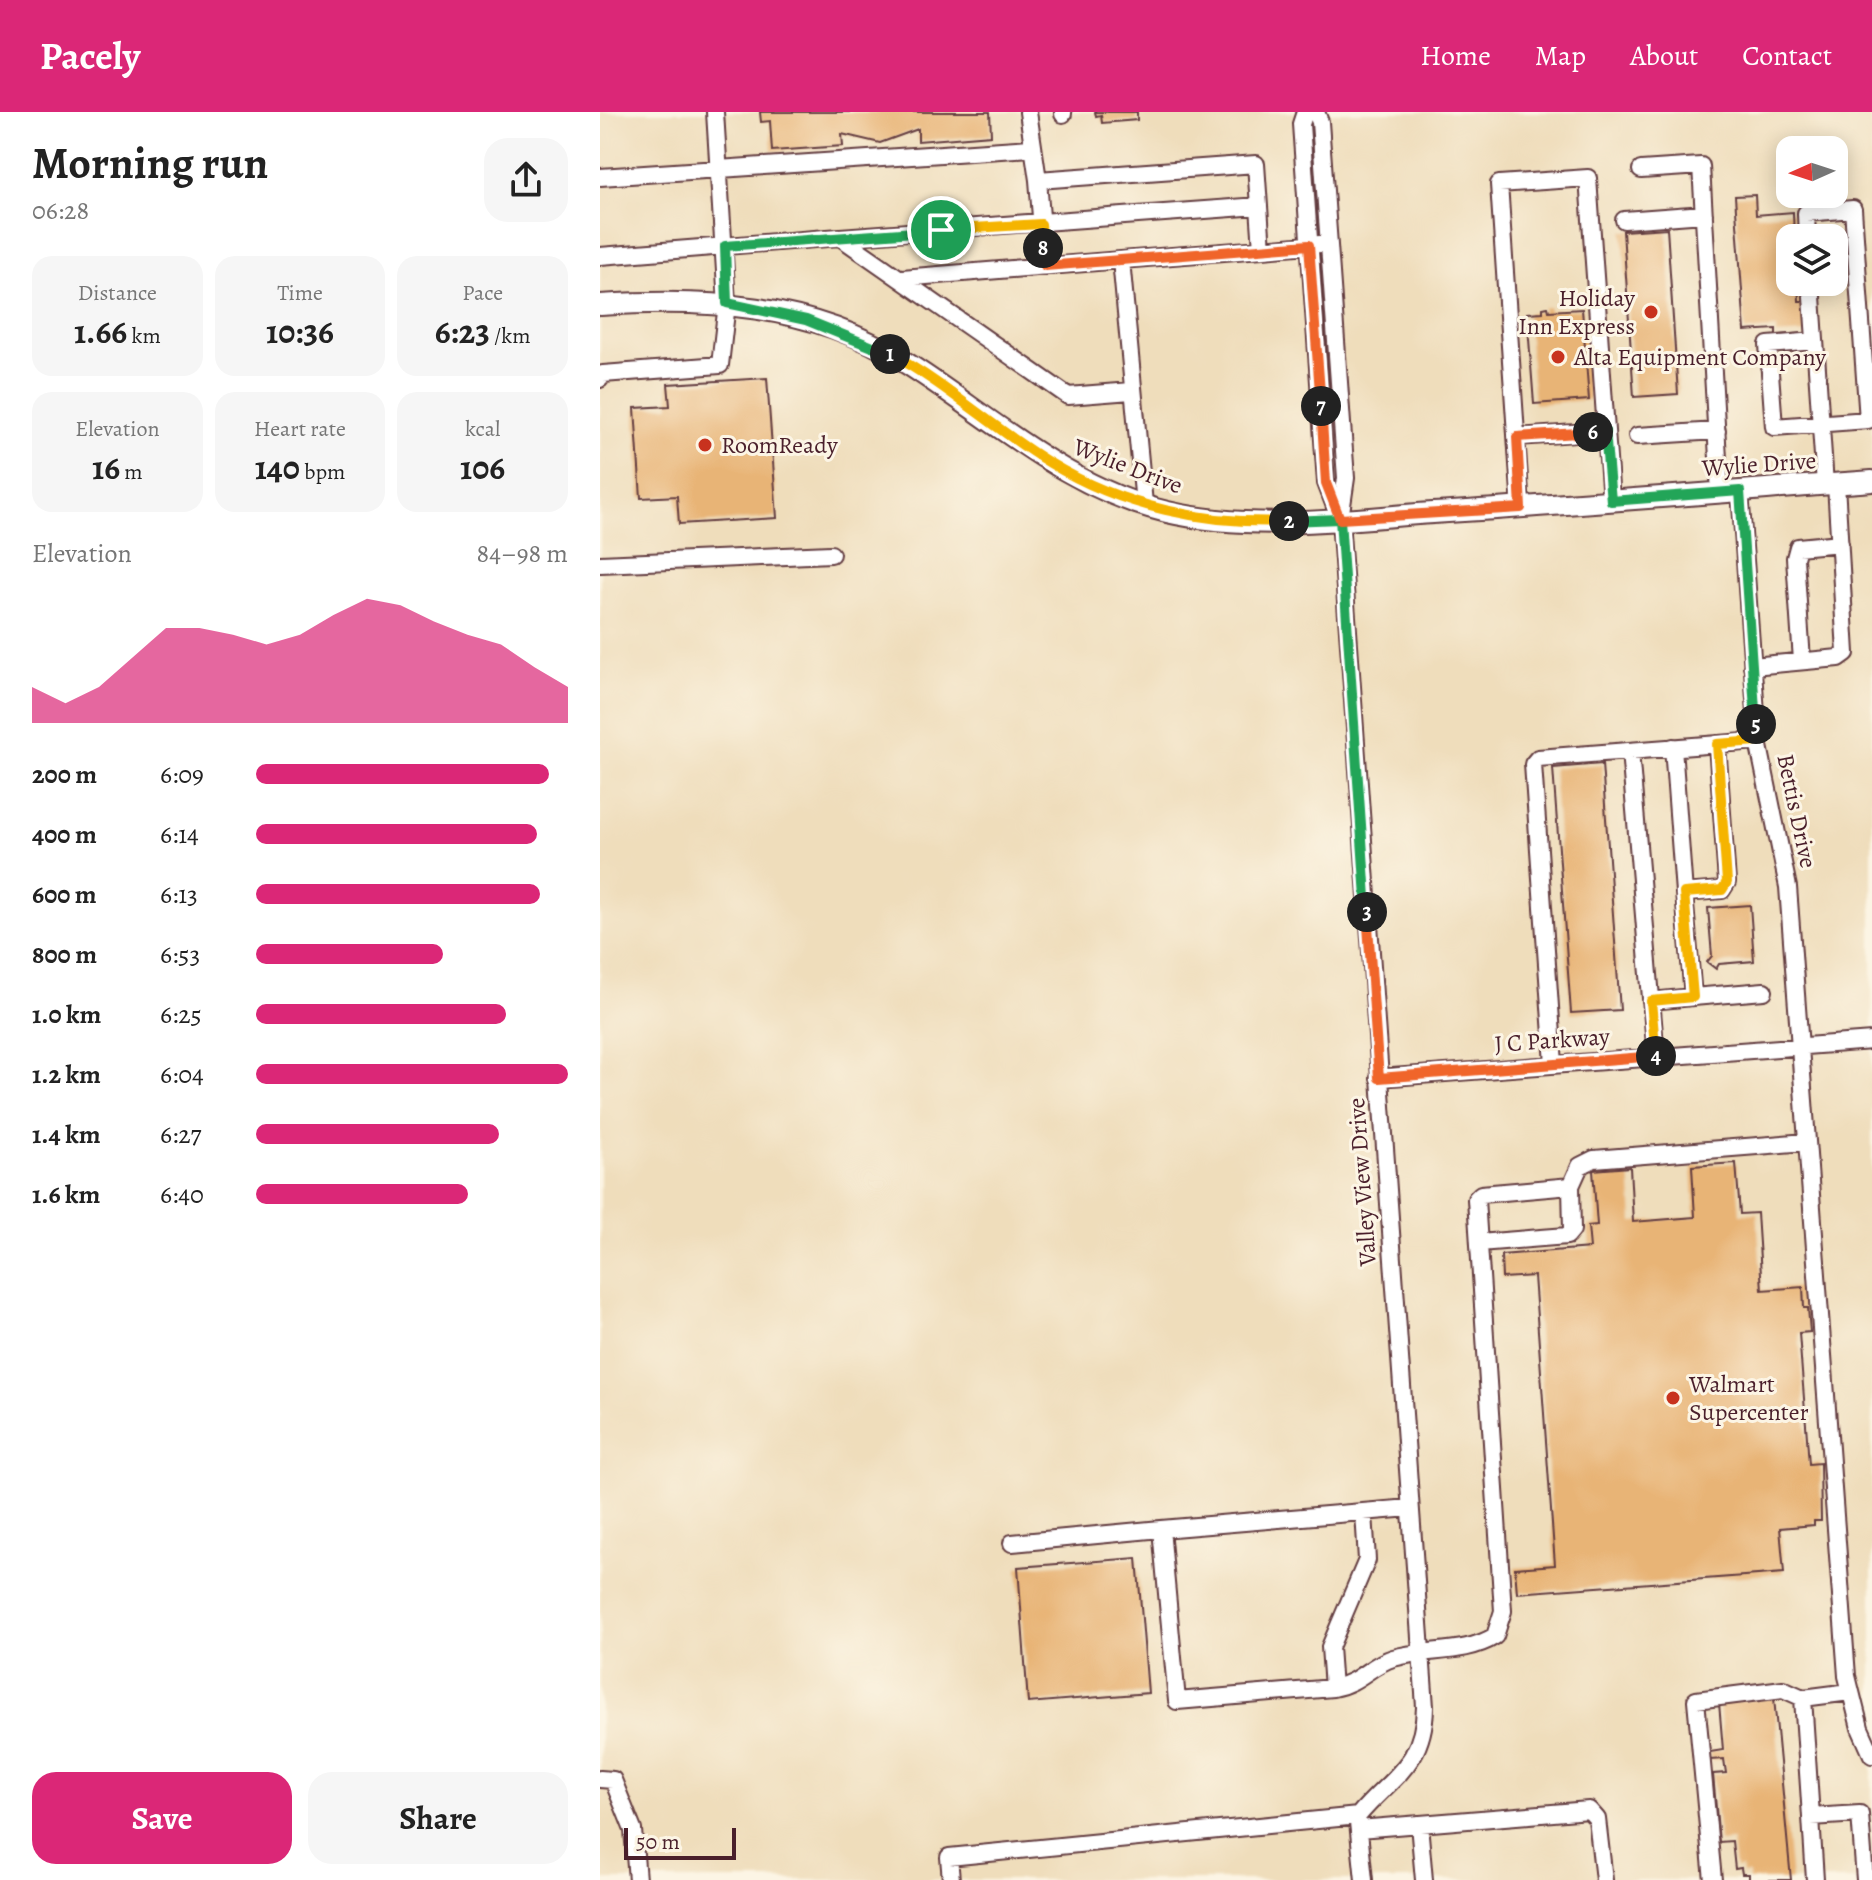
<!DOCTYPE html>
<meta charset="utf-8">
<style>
body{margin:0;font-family:Alegreya,serif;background:#f6f6f6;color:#222;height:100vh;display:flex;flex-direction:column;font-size:30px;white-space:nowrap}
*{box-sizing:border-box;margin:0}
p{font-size:26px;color:#767676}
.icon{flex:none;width:44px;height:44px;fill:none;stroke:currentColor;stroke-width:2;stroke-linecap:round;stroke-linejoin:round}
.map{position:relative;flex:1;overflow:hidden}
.drawer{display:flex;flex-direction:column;background:#fff;width:600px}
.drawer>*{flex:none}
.needle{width:52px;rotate:267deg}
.buttons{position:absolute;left:1176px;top:24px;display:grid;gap:16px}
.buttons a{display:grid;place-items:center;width:72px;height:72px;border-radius:16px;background:#fff;box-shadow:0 4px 20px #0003;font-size:40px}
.scale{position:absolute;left:24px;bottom:20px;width:112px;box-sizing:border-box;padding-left:8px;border:4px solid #4a1f2b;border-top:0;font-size:22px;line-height:28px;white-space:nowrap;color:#4a1f2b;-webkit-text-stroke:6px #fcf5e5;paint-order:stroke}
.pin{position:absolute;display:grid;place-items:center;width:68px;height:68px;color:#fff;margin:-34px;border:4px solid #fff;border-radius:50%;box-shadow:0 2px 8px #0007}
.km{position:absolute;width:40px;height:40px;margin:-20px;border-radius:50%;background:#222;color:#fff;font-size:22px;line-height:40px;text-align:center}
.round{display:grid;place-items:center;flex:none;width:84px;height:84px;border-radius:24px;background:#f6f6f6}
.headline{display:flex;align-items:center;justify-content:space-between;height:136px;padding:0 32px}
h1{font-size:44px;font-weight:700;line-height:60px}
.metrics{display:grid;grid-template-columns:repeat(3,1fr);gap:12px;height:136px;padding:8px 32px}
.metrics div{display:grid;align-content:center;border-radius:20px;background:#f6f6f6;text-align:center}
.metrics b{font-size:34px;font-weight:700}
.metrics small{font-size:22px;font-weight:400}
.metrics p{font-size:22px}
.chart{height:224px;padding:16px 32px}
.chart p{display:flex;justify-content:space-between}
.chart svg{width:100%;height:144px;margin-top:8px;fill:#db2777;opacity:.7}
.primary-button{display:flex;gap:16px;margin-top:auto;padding:16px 32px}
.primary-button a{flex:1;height:92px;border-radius:24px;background:#db2777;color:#fff;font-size:32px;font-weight:700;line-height:92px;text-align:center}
.primary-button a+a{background:#f6f6f6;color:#222}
ul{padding:0 32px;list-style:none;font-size:26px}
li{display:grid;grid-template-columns:128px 96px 1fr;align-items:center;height:60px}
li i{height:20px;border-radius:10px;background:#db2777}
header{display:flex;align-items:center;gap:48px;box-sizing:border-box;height:112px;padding:0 40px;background:#db2777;color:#fff}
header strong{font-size:38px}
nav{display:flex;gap:44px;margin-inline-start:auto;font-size:28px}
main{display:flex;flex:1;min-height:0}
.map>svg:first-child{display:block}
.building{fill:#e8b476}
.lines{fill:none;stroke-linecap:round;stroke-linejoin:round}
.minor-casing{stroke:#633c41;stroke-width:20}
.major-casing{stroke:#633c41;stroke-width:24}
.minor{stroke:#fff;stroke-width:16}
.major{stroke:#fff;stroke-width:20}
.split-1-casing{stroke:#fff;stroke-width:16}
.split-2-casing{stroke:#fff;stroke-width:16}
.split-3-casing{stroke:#fff;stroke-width:16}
.split-4-casing{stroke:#fff;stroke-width:16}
.split-5-casing{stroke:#fff;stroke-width:16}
.split-6-casing{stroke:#fff;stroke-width:16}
.split-7-casing{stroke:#fff;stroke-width:16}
.split-8-casing{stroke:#fff;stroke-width:16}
.split-9-casing{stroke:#fff;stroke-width:16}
.split-1{stroke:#22a559;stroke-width:10}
.split-2{stroke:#f5b400;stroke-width:10}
.split-3{stroke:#22a559;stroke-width:10}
.split-4{stroke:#f0652b;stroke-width:10}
.split-5{stroke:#f5b400;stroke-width:10}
.split-6{stroke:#22a559;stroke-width:10}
.split-7{stroke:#f0652b;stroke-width:10}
.split-8{stroke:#f0652b;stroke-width:10}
.split-9{stroke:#f5b400;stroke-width:10}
.poi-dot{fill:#c8321e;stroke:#fcf5e5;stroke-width:3}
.labels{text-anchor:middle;stroke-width:6;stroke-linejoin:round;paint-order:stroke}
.poi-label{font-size:24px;fill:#4a1f2b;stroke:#fcf5e5;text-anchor:start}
.street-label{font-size:24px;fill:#4a1f2b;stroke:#fcf5e5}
</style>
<header>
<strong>Pacely</strong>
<nav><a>Home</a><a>Map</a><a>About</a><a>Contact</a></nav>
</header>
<main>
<section class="drawer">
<div class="headline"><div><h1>Morning run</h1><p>06:28</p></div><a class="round"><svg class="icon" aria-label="share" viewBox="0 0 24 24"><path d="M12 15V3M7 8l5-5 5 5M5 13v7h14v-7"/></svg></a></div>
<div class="metrics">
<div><p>Distance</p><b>1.66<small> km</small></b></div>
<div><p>Time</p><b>10:36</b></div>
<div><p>Pace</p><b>6:23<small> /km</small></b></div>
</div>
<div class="metrics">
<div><p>Elevation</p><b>16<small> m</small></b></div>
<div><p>Heart rate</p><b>140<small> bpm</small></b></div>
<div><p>kcal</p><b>106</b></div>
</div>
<div class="chart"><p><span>Elevation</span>84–98 m</p>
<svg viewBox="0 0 160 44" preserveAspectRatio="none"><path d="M0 44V33L10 38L20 33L30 24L40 15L50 15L60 17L70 20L80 17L90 11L100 6L110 8L120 13L130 17L140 20L150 27L160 33V44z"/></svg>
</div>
<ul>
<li><b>200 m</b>6:09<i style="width:94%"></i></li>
<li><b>400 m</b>6:14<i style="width:90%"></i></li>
<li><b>600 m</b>6:13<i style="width:91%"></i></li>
<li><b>800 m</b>6:53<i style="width:60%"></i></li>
<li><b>1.0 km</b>6:25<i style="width:80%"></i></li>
<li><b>1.2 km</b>6:04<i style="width:100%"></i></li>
<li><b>1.4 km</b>6:27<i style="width:78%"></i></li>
<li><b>1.6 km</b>6:40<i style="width:68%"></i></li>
</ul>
<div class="primary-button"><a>Save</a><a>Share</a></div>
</section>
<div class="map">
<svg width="1272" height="1768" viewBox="0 0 1272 1768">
<rect width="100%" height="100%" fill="#fcf5e5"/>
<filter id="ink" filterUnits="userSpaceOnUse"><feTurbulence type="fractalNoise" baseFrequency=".0125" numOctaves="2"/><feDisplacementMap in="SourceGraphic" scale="16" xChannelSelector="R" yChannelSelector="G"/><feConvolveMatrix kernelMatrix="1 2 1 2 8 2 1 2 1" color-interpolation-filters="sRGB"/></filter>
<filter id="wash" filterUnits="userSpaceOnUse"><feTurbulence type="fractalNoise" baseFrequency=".006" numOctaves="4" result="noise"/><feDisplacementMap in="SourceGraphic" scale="32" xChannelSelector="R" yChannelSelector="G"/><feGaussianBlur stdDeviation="1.8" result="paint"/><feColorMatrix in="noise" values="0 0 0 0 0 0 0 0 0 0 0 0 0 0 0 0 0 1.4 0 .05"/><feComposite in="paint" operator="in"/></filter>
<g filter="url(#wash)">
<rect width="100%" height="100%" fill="#efddbb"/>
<g id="blocks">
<!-- building -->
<path class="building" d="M160,0H390L391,23L318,29V17L280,31L242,22L243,34L172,39L170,9L161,10Z
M495,0H537V8L502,11L501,3L496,4Z
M1155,83L1156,103L1193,100L1194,126H1190V170H1198L1199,189H1206L1208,221L1176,223V217L1145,219L1135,84Z
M1067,116L1078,282L1034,285L1023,119Z
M948,195L949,199L982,197L989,288L934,292L927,201L943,200V196Z
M167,266L177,406L79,412L77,384L41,386L35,296L70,294L68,272Z
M1002,652L1020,898L971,901L953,656Z
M1150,793L1154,849L1119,852L1116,857L1107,850L1112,844L1108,796Z
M1136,1051L1140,1102L1157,1101L1162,1178L1203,1175L1204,1196H1208L1210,1220L1199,1221L1209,1352L1220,1351L1221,1409H1214V1413L1180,1416L1184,1461L917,1481L915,1456L955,1453L934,1164L902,1166L901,1143L990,1136L988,1114L997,1113L993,1058L1030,1055L1033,1110L1095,1105L1092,1054Z
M537,1446L548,1581L428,1591L418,1455Z
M1174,1586L1191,1768H1149V1762H1142L1141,1756L1135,1757L1132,1729L1119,1730L1113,1662L1126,1661L1124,1647L1110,1648V1640L1123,1638L1119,1591Z"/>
</g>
</g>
<g filter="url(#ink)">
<use href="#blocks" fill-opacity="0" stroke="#633c41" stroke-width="2"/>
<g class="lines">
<defs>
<path id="minor" d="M428,0L438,68L656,52L662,137L521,148L544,392
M463,0V2
M705,0L701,12L726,371L739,405
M716,0L720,10L746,366L740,407L825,1595C824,1654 790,1665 758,1704
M1041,58L1101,54L1120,381
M0,65L431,36
M438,68L445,154
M1024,108L1104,102
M240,125L659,94
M1207,126L1206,101L1253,97L1268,308L1174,315L1168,233L1215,229
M662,137L720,132
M0,144L240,125L468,284L531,279
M302,166L521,148
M1211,170L1225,373
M0,267L3,262L120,253L127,191L115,0
M1037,324L1117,319
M917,325L1005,319
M1140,379L1158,629L1188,775L1247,1564L1260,1616L1272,1643
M921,396L899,72L988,66L1011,389
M0,452L231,442
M1202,549L1195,446L1198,435L1240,431
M1152,554L1239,546L1246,541L1236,372
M1073,635L1084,781
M1030,639L1056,945
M1093,885L1164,879
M1051,889L1093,885L1084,781L1122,778L1127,770L1117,632
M954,952L933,652L938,646L1158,629
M779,966L1272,929
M879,1131L967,1124L972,1118L971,1074
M764,1401L767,1448L730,1535L733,1576C760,1571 770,1553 793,1546C827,1536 865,1543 895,1524L903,1499L876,1087L881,1082L971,1074L980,1054L994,1047L1207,1030
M561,1417L810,1396
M412,1431L561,1417L577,1589L733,1576
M1203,1586L1250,1580
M0,1667L13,1668L33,1718L37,1768
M758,1710L764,1768
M819,1712L824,1768
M759,1717L989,1698L997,1707L1004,1768
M351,1768L349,1745L758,1704
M1113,1768L1096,1588L1183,1577L1203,1586L1211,1705
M1215,1768L1211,1705L1260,1702L1265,1768"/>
<path id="major" d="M0,193C104,186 211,191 303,249C389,303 465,376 567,400C654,420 746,407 833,401C979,392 1126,380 1272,369"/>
</defs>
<!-- minor casing -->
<use href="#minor" class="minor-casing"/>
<!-- major casing -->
<use href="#major" class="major-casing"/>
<!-- minor -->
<use href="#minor" class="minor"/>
<!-- major -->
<use href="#major" class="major"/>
</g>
</g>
<g class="lines" filter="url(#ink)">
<defs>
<path id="split-1" d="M290,242L206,208L127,191L125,134L341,118"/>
<path id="split-2" d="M290,242C347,272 395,318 450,351C522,395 606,413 689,409"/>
<path id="split-3" d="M689,409L740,407L767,800"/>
<path id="split-4" d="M767,800L779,966L1056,944"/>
<path id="split-5" d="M1056,944L1051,889L1093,885L1084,781L1122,778L1127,770L1117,632L1158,629L1156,612"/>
<path id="split-6" d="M993,320L1005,319L1011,389L1140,379L1156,612"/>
<path id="split-7" d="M721,294L726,371L740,407L921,396L917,325L993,320"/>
<path id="split-8" d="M443,136L445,154L709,133L721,294"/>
<path id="split-9" d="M341,118L441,112L443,136"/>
</defs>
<!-- split-1 casing -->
<use href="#split-1" class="split-1-casing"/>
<!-- split-2 casing -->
<use href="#split-2" class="split-2-casing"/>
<!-- split-3 casing -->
<use href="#split-3" class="split-3-casing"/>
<!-- split-4 casing -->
<use href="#split-4" class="split-4-casing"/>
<!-- split-5 casing -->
<use href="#split-5" class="split-5-casing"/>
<!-- split-6 casing -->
<use href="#split-6" class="split-6-casing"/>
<!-- split-7 casing -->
<use href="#split-7" class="split-7-casing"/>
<!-- split-8 casing -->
<use href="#split-8" class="split-8-casing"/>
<!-- split-9 casing -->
<use href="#split-9" class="split-9-casing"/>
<!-- split-1 -->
<use href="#split-1" class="split-1"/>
<!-- split-2 -->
<use href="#split-2" class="split-2"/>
<!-- split-3 -->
<use href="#split-3" class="split-3"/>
<!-- split-4 -->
<use href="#split-4" class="split-4"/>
<!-- split-5 -->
<use href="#split-5" class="split-5"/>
<!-- split-6 -->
<use href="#split-6" class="split-6"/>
<!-- split-7 -->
<use href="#split-7" class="split-7"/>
<!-- split-8 -->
<use href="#split-8" class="split-8"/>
<!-- split-9 -->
<use href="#split-9" class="split-9"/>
</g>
<!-- markers -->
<g class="poi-dot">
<circle cx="1051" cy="200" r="8"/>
<circle cx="958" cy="245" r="8"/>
<circle cx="105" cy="333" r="8"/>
<circle cx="1073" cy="1286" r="8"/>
</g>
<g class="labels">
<!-- poi labels -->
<g class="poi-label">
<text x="1035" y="194" text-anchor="end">Holiday<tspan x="1035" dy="28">Inn Express</tspan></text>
<text x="974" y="253">Alta Equipment Company</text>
<text x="121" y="341">RoomReady</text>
<text x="1089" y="1280">Walmart<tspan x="1089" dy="28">Supercenter</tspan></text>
</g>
<!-- street labels -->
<g class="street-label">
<text transform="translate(1159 352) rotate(-4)" y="8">Wylie Drive</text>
<text transform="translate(528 354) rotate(21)" y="8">Wylie Drive</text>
<text transform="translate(1197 699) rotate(78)" y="8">Bettis Drive</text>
<text transform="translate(952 928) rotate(-4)" y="8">J C Parkway</text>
<text transform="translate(762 1070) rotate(-94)" y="8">Valley View Drive</text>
</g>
</g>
</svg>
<div class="buttons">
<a><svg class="needle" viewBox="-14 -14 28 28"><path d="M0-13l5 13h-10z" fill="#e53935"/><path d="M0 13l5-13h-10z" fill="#767676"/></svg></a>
<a><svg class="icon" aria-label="layers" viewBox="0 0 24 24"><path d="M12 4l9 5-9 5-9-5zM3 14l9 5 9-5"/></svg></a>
</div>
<div class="scale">50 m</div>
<div class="pin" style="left:341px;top:118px;background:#1e9e55"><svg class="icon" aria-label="arrive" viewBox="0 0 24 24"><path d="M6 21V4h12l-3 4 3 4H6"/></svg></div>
<b class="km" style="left:290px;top:242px">1</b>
<b class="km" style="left:689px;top:409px">2</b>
<b class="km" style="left:767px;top:800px">3</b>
<b class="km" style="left:1056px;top:944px">4</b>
<b class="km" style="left:1156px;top:612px">5</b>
<b class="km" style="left:993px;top:320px">6</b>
<b class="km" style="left:721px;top:294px">7</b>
<b class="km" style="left:443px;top:136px">8</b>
</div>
</main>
